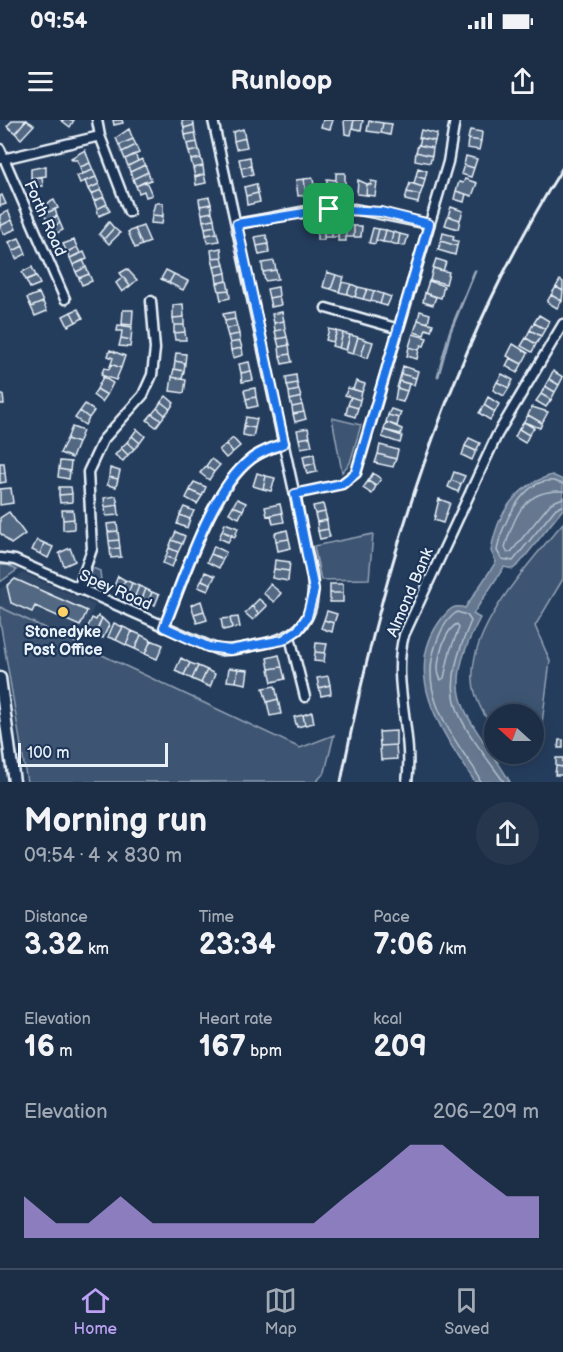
<!DOCTYPE html>
<meta charset="utf-8">
<style>
body{margin:0;font-family:"Balsamiq Sans",sans-serif;background:#25364d;color:#f1f3f6;height:100vh;display:flex;flex-direction:column;font-size:22px;white-space:nowrap}
*{box-sizing:border-box;margin:0}
p{font-size:20px;color:#a0a8b3}
.icon{flex:none;width:33px;height:33px;fill:none;stroke:currentColor;stroke-width:2;stroke-linecap:round;stroke-linejoin:round}
.map{position:relative;height:662px;overflow:hidden}
.panel{display:flex;flex-direction:column;background:#1c2e46;flex:1}
.panel>*{flex:none}
.needle{width:39px;rotate:291deg}
.buttons{position:absolute;left:484px;top:584px;display:grid;gap:12px}
.buttons a{display:grid;place-items:center;width:60px;height:60px;border-radius:50%;background:#1c2e46;box-shadow:0 3px 15px #0003,0 0 0 2px #3a4a5f;font-size:30px}
.scale{position:absolute;left:18px;bottom:15px;width:150px;box-sizing:border-box;padding-left:6px;border:3px solid #e8f1f8;border-top:0;font-size:16px;line-height:21px;white-space:nowrap;color:#e8f1f8;-webkit-text-stroke:4px #1d3557;paint-order:stroke}
.pin{position:absolute;display:grid;place-items:center;width:51px;height:51px;color:#fff;margin:-26px;border-radius:12px;box-shadow:0 3px 9px #0006}
.round{display:grid;place-items:center;flex:none;width:63px;height:63px;border-radius:32px;background:#25364d}
.head{display:flex;align-items:center;justify-content:space-between;height:102px;padding:0 24px}
h1{font-size:33px;font-weight:700;line-height:45px}
.stats{display:grid;grid-template-columns:repeat(3,1fr);gap:9px;height:102px;padding:6px 24px}
.stats div{display:grid;align-content:center}
.stats b{font-size:30px;font-weight:700}
.stats small{font-size:16px;font-weight:400}
.stats p{font-size:16px}
.chart{height:168px;padding:12px 24px}
.chart p{display:flex;justify-content:space-between}
.chart svg{width:100%;height:108px;margin-top:6px;fill:#bca0f2;opacity:.7}
.status{display:flex;justify-content:space-between;align-items:center;height:42px;padding:0 30px;background:#1c2e46;direction:ltr}
.status svg{height:16px;fill:currentColor}
header{display:flex;justify-content:space-between;align-items:center;height:78px;padding:0 24px;background:#1c2e46;font-size:27px;font-weight:700}
.dock{display:flex;justify-content:space-around;align-items:center;height:84px;border-top:2px solid #3a4a5f;background:#1c2e46;font-size:16px;color:#a0a8b3}
.dock a{display:grid;justify-items:center;gap:3px}
.dock .on{color:#bca0f2}
.map>svg:first-child{display:block}
.built{fill:#334a68}
.green{fill:#3e5472;stroke:#93a2b5;stroke-width:1.5}
.water{fill:#657890;stroke:#99a8ba;stroke-width:1.5}
.lines{fill:none;stroke-linecap:round;stroke-linejoin:round}
.shore{stroke:#b4c1ce;stroke-width:1.5}
.stream{stroke:#99a8ba;stroke-width:3}
.building{fill:#536782;stroke:#e8f1f8;stroke-width:1.5}
.street-casing{stroke:#e8f1f8;stroke-width:13}
.secondary-casing{stroke:#e8f1f8;stroke-width:15}
.street{stroke:#1d3557;stroke-width:8}
.secondary{stroke:#1d3557;stroke-width:10}
.rail{stroke:#e8f1f8;stroke-width:3}
.route-casing{stroke:#fff;stroke-width:12}
.route{stroke:#1a73e8;stroke-width:8}
.poi-dot{fill:#ffd166;stroke:#1d3557;stroke-width:2}
.labels{text-anchor:middle;stroke-width:4.5;stroke-linejoin:round;paint-order:stroke}
.street-label{font-size:16px;fill:#e8f1f8;stroke:#1d3557}
.poi-label{font-size:16px;font-weight:bold;fill:#e8f1f8;stroke:#1d3557}
</style>
<div class="status"><b>09:54</b><svg viewBox="0 0 49 12"><path d="M0 12V9h3v3zM5 12V6h3v6zM10 12V3h3v9zM15 12V0h3v12zM26 1h20v11H26zM47 4h2v5h-2z"/></svg></div>
<header><svg class="icon" aria-label="menu" viewBox="0 0 24 24"><path d="M4 6h16M4 12h16M4 18h16"/></svg>Runloop<svg class="icon" aria-label="share" viewBox="0 0 24 24"><path d="M12 15V3M7 8l5-5 5 5M5 13v7h14v-7"/></svg></header>
<div class="map">
<svg width="563" height="662" viewBox="0 0 563 662">
<rect width="100%" height="100%" fill="#253d5d"/>
<filter id="ink" filterUnits="userSpaceOnUse"><feTurbulence type="fractalNoise" baseFrequency=".0167" numOctaves="2"/><feDisplacementMap in="SourceGraphic" scale="12" xChannelSelector="R" yChannelSelector="G"/><feConvolveMatrix kernelMatrix="1 2 1 2 8 2 1 2 1" color-interpolation-filters="sRGB"/></filter>
<g filter="url(#ink)">
<!-- built -->
<path class="built" d="M23,453L95,485L78,524L0,487V469Z"/>
<!-- green -->
<path class="green" d="M332,298L361,305L350,343L342,352Z
M563,403V459L535,506L550,541L538,634L519,641L513,633H534V594H495V610C484,596 474,579 473,560C469,507 531,441 563,403Z
M373,414L369,459L321,460L314,426Z
M0,445H8L17,450L0,462Z
M93,448L100,451L102,471L92,467L89,461Z
M0,487L300,628L334,615L325,652L316,662H27L0,501Z"/>
<!-- water -->
<path class="water" d="M552,355L563,360V389L520,443L513,449L504,447L473,494L480,498C435,582 470,593 510,662H475C444,615 398,553 443,497C450,489 454,484 465,488L496,442L491,431C497,394 515,366 552,355Z"/>
<g class="lines">
<!-- shore -->
<path class="shore" d="M563,364C560,363 557,362 554,361C523,357 500,408 497,431L502,439L513,441L556,388L563,386
M563,371C525,369 515,394 505,427L507,432H511L551,383L563,378
M457,504L459,508L450,531L444,558L441,560C433,547 444,511 457,504Z
M480,662C479,652 469,642 464,634C442,601 422,567 435,527C439,514 445,500 457,492L467,495L471,501C436,582 456,595 504,662"/>
<!-- stream -->
<path class="stream" d="M438,256L450,212L475,151"/>
</g>
<!-- building -->
<path class="building" d="M13,0H26L15,13L7,6Z
M26,0L34,5L21,19L15,13Z
M61,0H74L70,7Z
M113,0H122L123,3L114,5Z
M182,0H193L194,5L184,8Z
M333,0L330,9L321,7L323,0Z
M344,0H354L351,15L345,14Z
M354,0H363L361,10L352,8Z
M369,1L383,3L381,13L367,11Z
M383,3L392,4L390,15L381,13Z
M194,5L195,13L185,15L184,8Z
M129,9L133,19L119,25L116,18Z
M243,9L245,18L234,21L233,12Z
M421,10L437,14L435,21L419,18Z
M470,10L482,12L481,21L468,19Z
M195,13L197,22L187,24L185,15Z
M245,18L247,27L236,29L234,21Z
M421,18L435,21L433,28L419,25Z
M133,19L136,25L122,32L119,25Z
M468,19L481,21L479,30L467,28Z
M197,22L199,30L189,32L187,24Z
M136,25L139,33L125,39L122,32Z
M418,25L433,28L432,36L416,32Z
M85,30L90,43L80,47L77,40H72L71,38Z
M199,30L201,38L191,40L189,32Z
M416,32L432,36L430,43L415,40Z
M135,34L138,41L128,46L125,39Z
M466,36L477,39L474,48L464,45Z
M250,37L251,46L241,48L239,39Z
M201,38L203,46L193,48L191,40Z
M142,39L145,45L130,52L128,46Z
M90,43L93,50L82,54L80,47Z
M145,45L148,52L133,59L130,52Z
M464,45L474,48L471,57L461,54Z
M46,46V56L31,58V49Z
M203,46L204,54L195,57L193,48Z
M251,46L253,54L243,57L241,48Z
M418,48L427,51L425,59L416,56Z
M93,50L96,57L80,63L77,56Z
M148,52L151,60L136,66L133,59Z
M336,53H345V73H336Z
M204,54L206,63L196,65L195,57Z
M416,56L425,59L423,67L414,64Z
M42,57L43,66L32,67L31,58Z
M96,57L99,64L88,69L85,61Z
M313,58L315,74L306,75L304,59Z
M304,59L306,75L298,76L296,60Z
M327,59L336,60V73H326Z
M465,59L477,63L472,76L456,71L459,62L463,63Z
M358,60L367,64L366,75L357,74Z
M146,61L152,75L146,77L144,71L139,73L136,66Z
M371,61L377,62L375,76L366,75L367,64L371,65Z
M410,63L423,67L420,75L407,72Z
M99,64L101,70L91,74L88,69Z
M256,64L258,73L246,76L244,67Z
M101,70L104,77L94,81L91,74Z
M456,71L466,74L464,82L454,79Z
M407,72L420,75L418,83L405,80Z
M258,73L260,82L247,85L246,76Z
M2,75L6,84L0,86V76Z
M104,77L107,84L97,89L94,81Z
M209,77L211,84L200,86L199,79Z
M54,80L58,88L44,94L40,87Z
M155,83H163V96L152,95Z
M107,84L110,91L99,96L97,89Z
M211,84L212,92L202,94L200,86Z
M451,87L463,91L460,100L448,96Z
M55,89L57,96L47,100L44,94Z
M8,91L12,100L0,106V95Z
M212,92L214,99L203,101L202,94Z
M152,95L163,96L162,104L151,103Z
M57,96L60,103L50,108L47,100Z
M448,96L460,100L458,109L445,105Z
M214,99L215,106L205,108L203,101Z
M12,100L16,109L4,114L0,106Z
M109,102L114,108L104,119L99,114Z
M60,103L63,110L53,115L50,108Z
M317,105H324V120H317Z
M324,105H332V117H324Z
M332,105H339L338,117H332Z
M339,105H346V121H338Z
M346,105L354,106V117H346Z
M143,106L150,122L142,125L135,109Z
M215,106L217,113L206,115L205,108Z
M354,106H362L361,117H354Z
M114,108L120,113L109,124L104,119Z
M373,108L379,109L375,124L369,123Z
M135,109L142,125L135,128L128,112Z
M379,109L386,110L383,122L376,120Z
M386,110L393,112L391,123L383,122Z
M393,112L400,114L398,125L391,123Z
M217,113L219,121L208,123L206,115Z
M443,113L454,116L453,120L458,121L457,126L441,121Z
M400,114L408,116L405,126L398,125Z
M266,115L268,124L257,126L255,117Z
M19,118L23,126L13,131L9,122Z
M74,120L77,127L67,132L63,124Z
M441,121L457,126L455,135L438,130Z
M268,124L269,133L259,135L257,126Z
M23,126L26,134L16,139L13,131Z
M77,127L80,133L70,138L67,132Z
M221,128L222,137L212,138L211,130Z
M84,132L87,139L73,145L70,138Z
M222,137L224,145L214,147L212,138Z
M436,139L446,142L443,151L433,148Z
M83,140L86,147L76,152L73,145Z
M274,141L276,150L263,152L262,143Z
M224,145L226,153L216,155L214,147Z
M32,147L36,156L26,160L22,152Z
M86,147L89,154L79,158L76,152Z
M433,148L449,152L446,164L430,160Z
M127,149L137,160L130,166L120,153Z
M166,150L174,154L169,163L161,159Z
M276,150L278,159L265,161L263,152Z
M327,152L336,155L331,169L323,167Z
M226,153L227,161L217,163L216,155Z
M89,154L92,161L82,165L79,158Z
M174,154L188,161L183,170L169,163Z
M336,155L344,157L339,172L331,169Z
M36,156L40,164L30,168L26,160Z
M123,157L130,166L122,172L116,163Z
M560,160L563,162V171L556,167Z
M227,161L229,170L219,171L217,163Z
M429,161L444,166L441,178L425,173Z
M342,162L351,164L347,174L339,172Z
M351,164L358,167L355,177L347,174Z
M278,167L279,176L269,178L267,169Z
M358,167L367,169L363,179L355,177Z
M556,167L563,171L562,181L551,175Z
M367,169L374,171L371,181L363,179Z
M229,170L230,178L221,180L219,171Z
M374,171L383,174L380,184L371,181Z
M39,173L43,182L31,187L27,178Z
M425,173L436,177L433,185L423,182Z
M383,174L391,177L387,186L380,184Z
M551,175L562,181L557,188L547,182Z
M279,176L281,185L271,187L269,178Z
M43,182L47,191L35,196L31,187Z
M183,184L184,197L173,198V185Z
M78,189L83,198L76,202L71,192Z
M123,190H133L132,205L122,204Z
M420,191L430,194L428,203L418,200Z
M71,192L76,202L68,206L63,196Z
M234,192L235,199L225,201L223,194Z
M282,192L284,201L274,203L272,194Z
M539,195L549,201L545,209L534,203Z
M184,197V205H174L173,198Z
M235,199L237,206L226,209L225,201Z
M418,200L433,204L431,211L426,209L424,215L414,212Z
M284,201L285,209L275,211L274,203Z
M534,203L545,209L541,216L530,210Z
M118,205L132,207L131,220L121,218L122,211H117Z
M174,205H184L185,212L174,213Z
M237,206L239,214L228,216L226,209Z
M285,209L287,217L277,219L275,211Z
M329,209L337,211L333,222L326,220Z
M530,210L541,216L536,224L526,218Z
M337,211L343,213L339,228L332,226Z
M185,212L186,220H175L174,213Z
M343,213L350,215L346,230L339,228Z
M239,214L240,221L230,223L228,216Z
M413,214L427,218L424,226L421,225L419,230L409,227Z
M350,215L358,217L353,234L346,232Z
M287,217L289,225L279,227L277,219Z
M358,217L366,220L361,236L353,233Z
M121,218L131,220L130,227L119,226Z
M526,218L536,224L532,232L521,226Z
M366,220L373,222L368,238L361,236Z
M240,221L242,228L231,230L230,223Z
M513,224L528,233L522,244L507,236Z
M289,225L290,234L280,236L279,227Z
M409,227L419,230L417,239L407,236Z
M242,228L243,235L233,238L231,230Z
M110,230L125,236L121,248L111,244L113,238L108,236Z
M176,233L186,234L185,243L175,241Z
M290,234L292,242L282,244L280,236Z
M510,238L522,244L517,253L506,246Z
M175,241L185,243L184,251L174,249Z
M249,242L251,251L241,253L239,244Z
M111,244L121,248L116,260L101,255L104,248L109,249Z
M403,246L418,251L416,258L401,254Z
M174,249L184,251L182,259L172,257Z
M251,251L253,260L242,262L241,253Z
M553,251L563,257L559,265L549,259Z
M401,254L416,258L414,265L399,261Z
M502,254L513,260L509,268L497,262Z
M296,255L297,263L287,265L286,257Z
M103,257L113,263L107,275L97,269Z
M172,257L186,260L184,273L170,271Z
M549,259L559,265L555,272L545,266Z
M356,261L365,264L362,272L353,269Z
M399,261L409,264L407,271L397,268Z
M497,262L509,268L504,276L493,270Z
M297,263L299,270L289,272L287,265Z
M545,266L555,272L551,280L541,274Z
M255,268L256,277L246,279L244,270Z
M348,268L362,272L360,280L345,275Z
M397,268L407,271L403,282L395,280Z
M97,269L107,275L102,282L93,275Z
M299,270L301,277L290,280L289,272Z
M541,274L551,280L546,287L536,281Z
M0,275H3L4,284H0Z
M166,276L174,283L170,289L161,282Z
M256,277L258,286L248,288L246,279Z
M301,277L302,285L292,287L290,280Z
M351,277L360,280L358,288L348,285Z
M488,277L499,284L495,292L484,285Z
M161,282L170,289L165,295L157,288Z
M85,284L94,291L89,298L80,291Z
M302,285L304,292L293,294L292,287Z
M348,285L358,288L355,297L346,294Z
M484,285L495,292L490,300L479,293Z
M532,287L548,292L542,303L528,295Z
M157,288L165,295L161,300L152,294Z
M391,289L401,292L399,298L388,295Z
M80,291L89,298L85,305L75,298Z
M304,292L306,299L295,302L293,294Z
M152,294L161,300L156,307L147,300Z
M388,295L399,298L397,306L386,302Z
M528,295L542,303L540,308L524,302Z
M246,297L257,299L255,308L244,306Z
M386,302L402,309L401,314L384,310Z
M524,302L534,308L529,315L519,309Z
M244,306L255,308L253,317L243,315Z
M72,307L83,311L78,323L67,319Z
M308,308L310,317L299,319L297,310Z
M137,309L145,316L140,323L132,316Z
M519,309L529,315L525,323L515,317Z
M384,310L402,316L400,323L382,317Z
M132,316L140,323L134,329L127,322Z
M310,317L312,326L301,328L299,319Z
M233,318L240,326L233,332L226,324Z
M469,318L480,323L476,331L465,326Z
M67,319L78,323L72,338L60,333Z
M127,322L134,329L128,335L121,328Z
M226,324L233,332L226,338L219,330Z
M380,325L398,330L396,339L378,334Z
M465,326L476,331L472,340L462,335Z
M121,328L128,335L123,341L115,335Z
M314,334L315,343L305,346L303,336Z
M378,334L396,339L393,347L375,343Z
M211,339L220,345L214,352L206,346Z
M60,341L71,342L70,351L59,349Z
M0,343H4L5,353H0Z
M315,343L317,352L307,354L305,346Z
M206,346L214,352L209,360L200,353Z
M110,348L120,351L118,359L109,357Z
M59,349L70,351L69,359L58,357Z
M454,352L465,356L461,364L451,360Z
M0,353H5L6,362L0,363Z
M257,353L266,356L263,369L253,366Z
M373,353L381,359L376,366L368,361Z
M266,356L275,358L271,371L263,369Z
M109,357L118,359L116,367L107,365Z
M451,360L461,364L458,372L448,367Z
M368,361L376,366L372,374L363,368Z
M194,362L206,367L202,376L190,370Z
M59,367H71L72,374L59,375Z
M11,368L13,383L0,385V369Z
M190,370L202,376L197,384L186,378Z
M72,374V382L60,383L59,375Z
M116,376L118,385L105,387L104,378Z
M237,379L246,383L243,390L233,386Z
M439,379L450,383L443,403L434,400Z
M280,384L282,393L267,396L265,387Z
M323,384L325,392L315,394L313,386Z
M118,385L119,395L106,396L105,387Z
M233,386L243,390L239,398L229,393Z
M184,387L194,391L190,399L180,395Z
M62,390H73L74,399L63,400Z
M9,392L25,414L11,424L0,413V398Z
M325,392L327,400L317,402L315,394Z
M282,393L284,402L273,404L271,395Z
M180,395L190,399L187,408L177,404Z
M74,399V409L63,410V400Z
M327,400L328,409L318,411L317,402Z
M117,403L118,411L108,412L107,404Z
M225,403L238,408L235,417L222,411Z
M328,409L330,417L320,419L318,411Z
M287,410L289,419L276,421L275,413Z
M118,411L119,420L109,421L108,412Z
M222,411L232,415L228,422L219,418Z
M176,412L185,416L182,424L172,420Z
M289,419L291,428L278,431L276,421Z
M37,420L44,423L40,434L32,430Z
M119,420L120,428L110,429L109,421Z
M172,420L182,424L178,432L169,428Z
M44,423L53,427L48,438L40,434Z
M214,426L226,432L223,439L211,434Z
M70,428L75,441L64,446L59,433Z
M120,428L121,437L111,438L110,429Z
M169,428L178,432L175,440L166,436Z
M211,434L223,439L219,448L207,442Z
M166,436L175,440L172,447L163,443Z
M275,440L290,442L289,451L274,449Z
M274,449L289,451L288,461L272,458Z
M205,452L215,456L211,464L202,460Z
M118,456L125,460L121,469L114,466Z
M15,459L87,491L80,506L35,486L32,492L11,483L7,466Z
M125,460L132,463L128,473L121,469Z
M202,460L211,464L208,471L198,467Z
M132,463L139,466L135,476L128,473Z
M270,464L281,473L274,482L263,473Z
M330,464H343V473H330Z
M139,466L146,469L142,479L135,476Z
M146,469L152,472L148,482L142,479Z
M152,472L159,475L155,485L148,482Z
M330,473H343V482H330Z
M259,479L267,486L259,494L252,486Z
M201,481L204,491L194,494L191,485Z
M252,486L259,494L253,500L245,493Z
M204,491L207,500L197,503L194,494Z
M327,491L337,494L334,503L324,500Z
M98,496L102,498L95,515L86,511L92,498L96,500Z
M238,497L240,507L232,508L230,498Z
M102,498L109,505L103,518L95,515Z
M230,498L232,508L223,510L221,499Z
M324,500L334,503L332,512L321,508Z
M114,503L123,507L116,520L108,517Z
M123,507L132,511L126,525L116,520Z
M132,511L141,515L135,529L126,525Z
M141,515L151,520L145,534L135,529Z
M151,520L163,525L157,539L145,534Z
M316,523L327,524L325,533L315,532Z
M315,532L325,533L324,542L314,541Z
M279,535L282,547L269,549L267,538Z
M181,538L190,543L184,555L175,551Z
M190,543L198,546L192,559L184,555Z
M198,546L207,550L201,563L192,559Z
M282,547L285,559L272,562L269,549Z
M229,548L238,549L236,562L227,561Z
M238,549L248,550L246,564L236,562Z
M207,550L215,554L210,567L201,563Z
M328,556L330,565L319,568L317,558Z
M330,565L331,574L321,576L319,568Z
M275,566L278,579L267,582L263,568Z
M278,579L281,594L270,596L267,582Z
M312,592L314,603L305,605L303,595Z
M303,595L305,605L297,607L294,597Z
M396,611V625L380,626L379,612Z
M559,620H563V628H558Z
M396,625L397,639L381,640L380,626Z
M556,638H563V647L556,646Z
M556,646L563,647V655H555Z"/>
<g class="lines">
<defs>
<path id="street" d="M97,0L100,16L129,92
M0,29L65,179
M3,39L100,16
M237,104L307,91L355,89L428,104
M326,188L399,209
M295,374L342,364L356,353L448,42L455,0
M0,438L15,440L218,530C231,531 243,528 256,525C299,518 318,501 312,454L213,0
M78,469L92,429L88,352L103,320L143,275L152,255L155,229L151,181
M164,507C184,459 210,371 251,339C261,331 273,328 284,323
M290,517L305,577
M407,662C414,613 391,563 404,515L497,315L563,204"/>
<path id="secondary" d="M0,558L14,662"/>
</defs>
<!-- street casing -->
<use href="#street" class="street-casing"/>
<!-- secondary casing -->
<use href="#secondary" class="secondary-casing"/>
<!-- street -->
<use href="#street" class="street"/>
<!-- secondary -->
<use href="#secondary" class="secondary"/>
<!-- rail -->
<path class="rail" d="M341,662C382,448 447,233 563,47"/>
</g>
</g>
<g class="lines" filter="url(#ink)">
<defs>
<path id="route" d="M329,89L381,92L429,104L356,353L342,364L295,374L314,470L307,497L298,510L283,520L230,530L208,527L164,507C184,459 209,371 251,339C261,331 273,328 284,323L237,104Z"/>
</defs>
<!-- route casing -->
<use href="#route" class="route-casing"/>
<!-- route -->
<use href="#route" class="route"/>
</g>
<!-- markers -->
<circle class="poi-dot" cx="63" cy="492" r="6"/>
<g class="labels">
<!-- street labels -->
<g class="street-label">
<text transform="translate(46 98) rotate(66)" y="6">Forth Road</text>
<text transform="translate(116 469) rotate(24)" y="6">Spey Road</text>
<text transform="translate(409 472) rotate(-67)" y="6">Almond Bank</text>
</g>
<!-- poi labels -->
<g class="poi-label">
<text x="63" y="517">Stonedyke<tspan x="63" dy="18">Post Office</tspan></text>
</g>
</g>
</svg>
<div class="buttons">
<a><svg class="needle" viewBox="-14 -14 28 28"><path d="M0-13l5 13h-10z" fill="#e53935"/><path d="M0 13l5-13h-10z" fill="#a0a8b3"/></svg></a>
</div>
<div class="scale">100 m</div>
<div class="pin" style="left:329px;top:89px;background:#1e9e55"><svg class="icon" aria-label="arrive" viewBox="0 0 24 24"><path d="M6 21V4h12l-3 4 3 4H6"/></svg></div>
</div>
<section class="panel">
<div class="head"><div><h1>Morning run</h1><p>09:54 · 4 × 830 m</p></div><a class="round"><svg class="icon" aria-label="share" viewBox="0 0 24 24"><path d="M12 15V3M7 8l5-5 5 5M5 13v7h14v-7"/></svg></a></div>
<div class="stats">
<div><p>Distance</p><b>3.32<small> km</small></b></div>
<div><p>Time</p><b>23:34</b></div>
<div><p>Pace</p><b>7:06<small> /km</small></b></div>
</div>
<div class="stats">
<div><p>Elevation</p><b>16<small> m</small></b></div>
<div><p>Heart rate</p><b>167<small> bpm</small></b></div>
<div><p>kcal</p><b>209</b></div>
</div>
<div class="chart"><p><span>Elevation</span>206–209 m</p>
<svg viewBox="0 0 160 44" preserveAspectRatio="none"><path d="M0 44V27L10 38L20 38L30 27L40 38L50 38L60 38L70 38L80 38L90 38L100 27L110 17L120 6L130 6L140 17L150 27L160 27V44z"/></svg>
</div>
</section>
<nav class="dock">
<a class="on"><svg class="icon" aria-label="home" viewBox="0 0 24 24"><path d="M3 11l9-7 9 7M6 9v11h12V9"/></svg>Home</a>
<a><svg class="icon" aria-label="map" viewBox="0 0 24 24"><path d="M3 6l6-2 6 2 6-2v14l-6 2-6-2-6 2zM9 4v14M15 6v14"/></svg>Map</a>
<a><svg class="icon" aria-label="saved" viewBox="0 0 24 24"><path d="M7 4h10v16l-5-4-5 4z"/></svg>Saved</a>
</nav>
